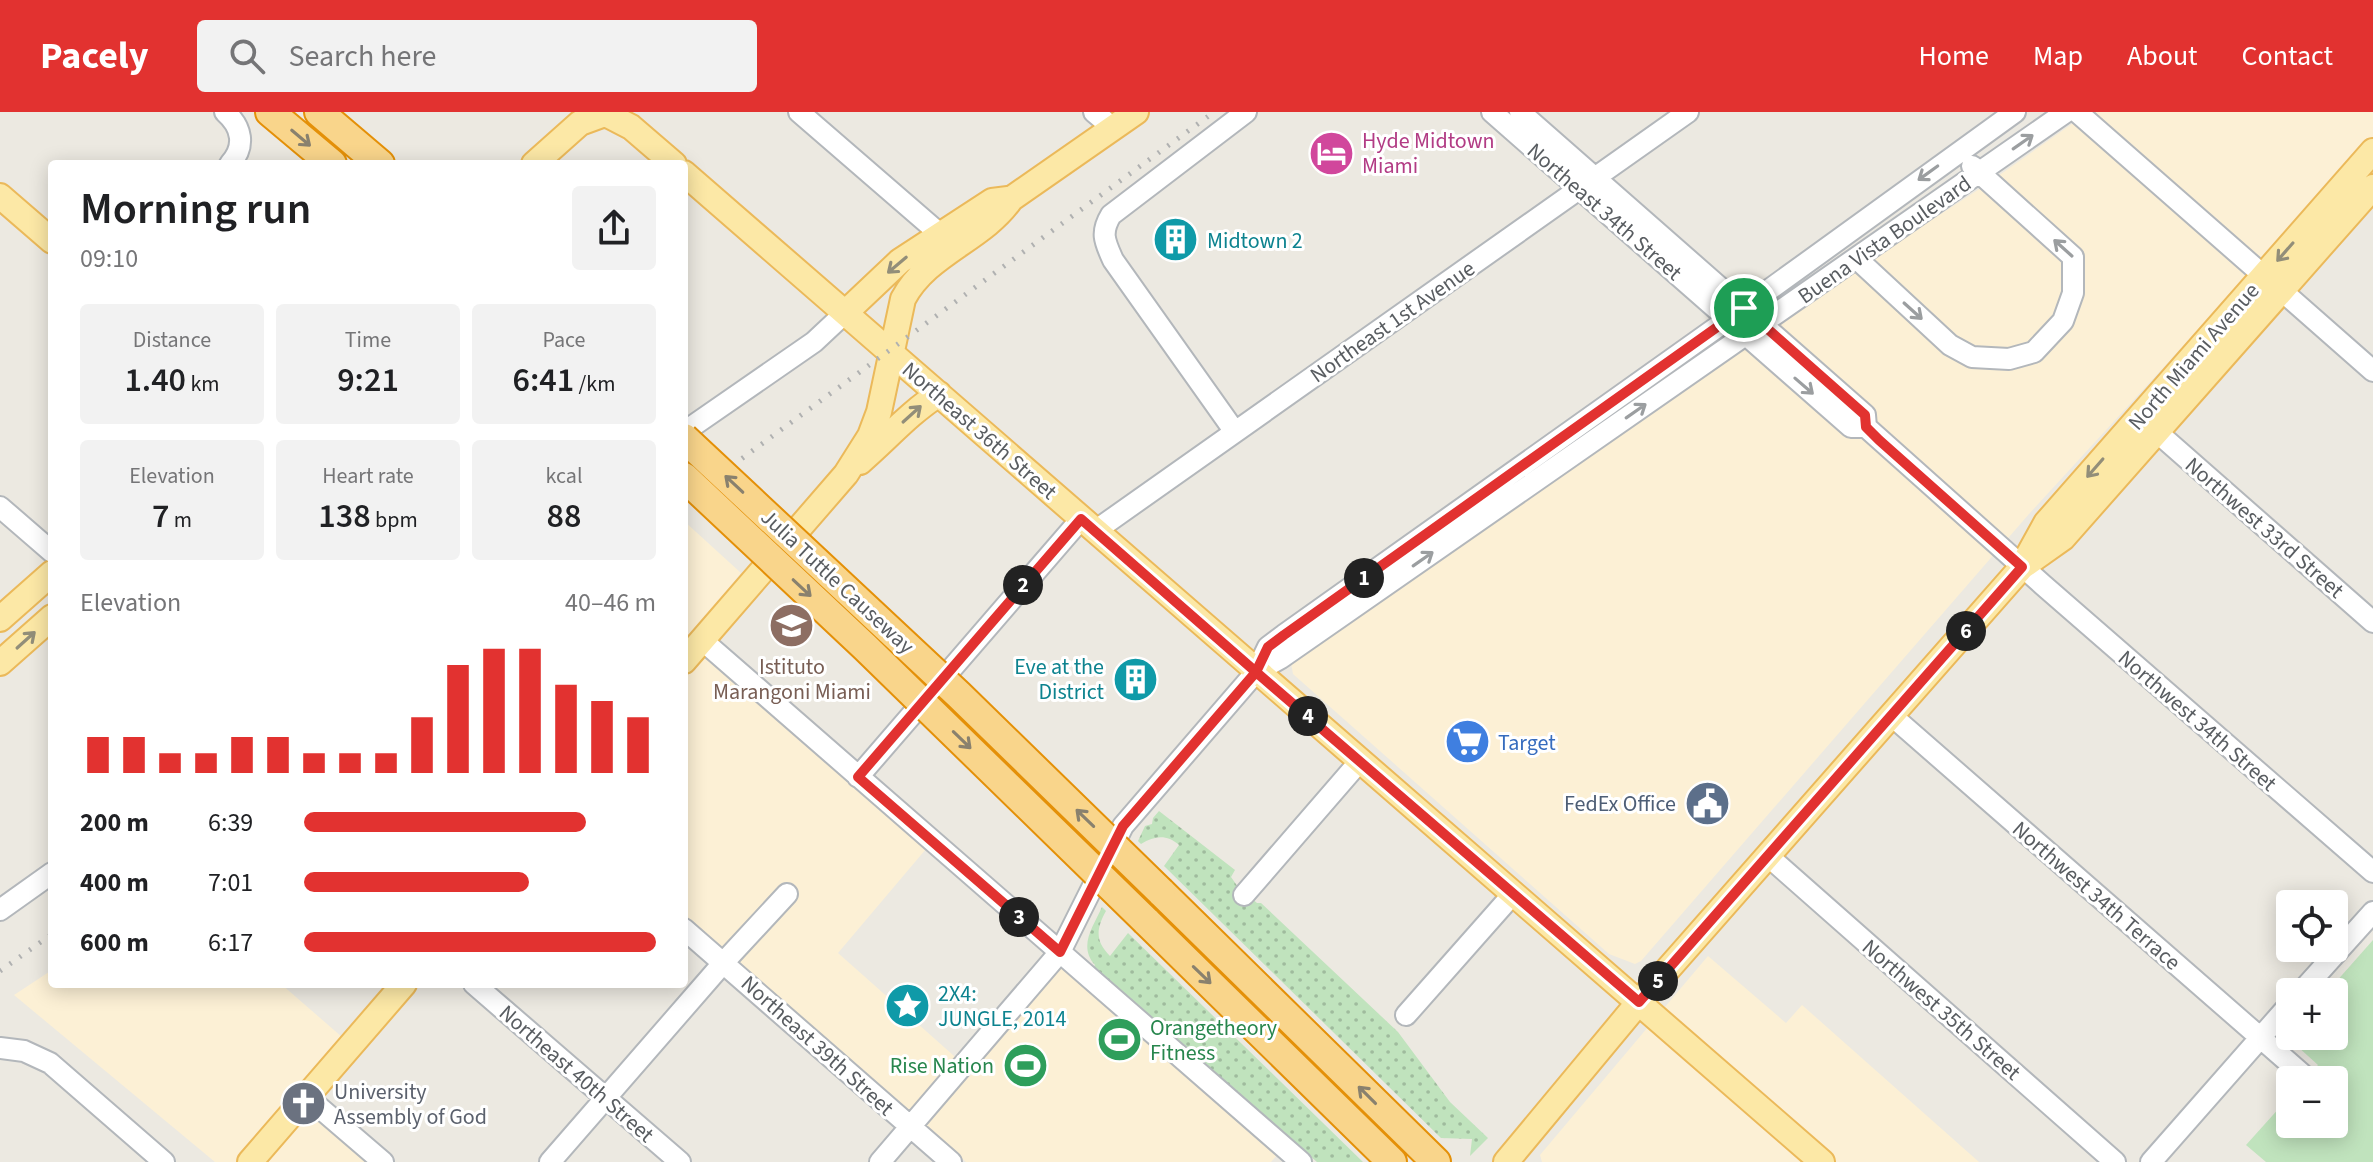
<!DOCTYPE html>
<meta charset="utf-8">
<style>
body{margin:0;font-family:"Source Sans 3",sans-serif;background:#f2f2f2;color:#202124;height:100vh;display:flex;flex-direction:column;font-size:30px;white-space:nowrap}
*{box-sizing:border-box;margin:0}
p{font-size:26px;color:#757577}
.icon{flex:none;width:44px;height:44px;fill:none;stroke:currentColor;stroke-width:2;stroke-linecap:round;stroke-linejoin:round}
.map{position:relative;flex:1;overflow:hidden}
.side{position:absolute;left:48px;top:48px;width:640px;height:828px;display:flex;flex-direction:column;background:#fff;border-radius:8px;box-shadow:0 4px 20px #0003}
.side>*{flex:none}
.controls{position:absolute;left:2276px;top:778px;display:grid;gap:16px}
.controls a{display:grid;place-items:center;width:72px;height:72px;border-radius:8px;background:#fff;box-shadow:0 4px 20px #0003;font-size:40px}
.pin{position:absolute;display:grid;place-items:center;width:68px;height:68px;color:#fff;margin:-34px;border:4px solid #fff;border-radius:50%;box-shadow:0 2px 8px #0007}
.km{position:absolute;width:40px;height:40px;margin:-20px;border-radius:50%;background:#222;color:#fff;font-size:22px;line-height:40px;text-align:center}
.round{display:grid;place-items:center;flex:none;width:84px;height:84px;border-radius:8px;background:#f2f2f2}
.summary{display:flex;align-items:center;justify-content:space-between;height:136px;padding:0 32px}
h1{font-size:44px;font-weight:600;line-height:60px}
.stats{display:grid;grid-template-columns:repeat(3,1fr);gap:12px;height:136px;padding:8px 32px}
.stats div{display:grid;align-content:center;border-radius:8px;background:#f2f2f2;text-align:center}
.stats b{font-size:34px;font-weight:600}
.stats small{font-size:22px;font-weight:400}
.stats p{font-size:22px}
.chart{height:224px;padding:16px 32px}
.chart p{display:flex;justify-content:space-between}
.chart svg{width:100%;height:144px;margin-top:8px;stroke:#e23230;stroke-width:6}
ul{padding:0 32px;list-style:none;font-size:26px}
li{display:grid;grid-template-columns:128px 96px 1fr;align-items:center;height:60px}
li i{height:20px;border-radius:10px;background:#e23230}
header{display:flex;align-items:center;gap:48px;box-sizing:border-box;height:112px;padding:0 40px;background:#e23230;color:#fff}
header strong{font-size:38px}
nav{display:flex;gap:44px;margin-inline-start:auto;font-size:28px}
.search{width:560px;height:72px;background:#f2f2f2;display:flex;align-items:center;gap:20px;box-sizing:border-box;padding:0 28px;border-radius:8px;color:#757577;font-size:30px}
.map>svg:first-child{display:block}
.commercial{fill:#fcf0d5}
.grass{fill:url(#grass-dots)}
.green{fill:#c0e3bd}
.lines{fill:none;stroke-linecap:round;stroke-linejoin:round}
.minor-casing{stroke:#b3b7bb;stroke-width:24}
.major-casing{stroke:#ebb95a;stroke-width:28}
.highway-casing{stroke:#e49008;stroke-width:32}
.minor{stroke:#fff;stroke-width:20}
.major{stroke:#fce8a6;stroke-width:24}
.highway{stroke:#f9d58b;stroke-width:28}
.rail{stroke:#b0b1b1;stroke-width:5;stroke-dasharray:2 10;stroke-linecap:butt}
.highway-bridge-casing{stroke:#e49008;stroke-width:32;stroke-linecap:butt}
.highway-bridge{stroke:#f9d58b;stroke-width:28}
.oneway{stroke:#89816e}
.oneway2{stroke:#9b9ea0}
.oneway3{stroke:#928e79}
.route-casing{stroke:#fff;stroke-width:16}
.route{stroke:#e23230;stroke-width:10}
.labels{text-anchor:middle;stroke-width:6;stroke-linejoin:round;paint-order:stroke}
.hotel-label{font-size:22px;fill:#b23c85;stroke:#fff;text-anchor:start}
.street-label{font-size:22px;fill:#595d61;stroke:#fff}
.culture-label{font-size:22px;fill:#0d838f;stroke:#fff;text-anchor:start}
.education-label{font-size:22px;fill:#785e54;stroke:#fff}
.shop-label{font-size:22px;fill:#366cbe;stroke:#fff;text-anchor:start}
.service-label{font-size:22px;fill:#4e5e75;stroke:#fff;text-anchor:end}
.leisure-label{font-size:22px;fill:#27864d;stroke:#fff;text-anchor:start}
.worship-label{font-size:22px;fill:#5b616d;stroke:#fff;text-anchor:start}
</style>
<header>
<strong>Pacely</strong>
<div class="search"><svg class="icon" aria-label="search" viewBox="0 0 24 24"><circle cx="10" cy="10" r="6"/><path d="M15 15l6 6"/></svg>Search here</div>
<nav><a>Home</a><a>Map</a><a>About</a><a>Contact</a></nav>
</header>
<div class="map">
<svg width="2373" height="1050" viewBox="0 0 2373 1050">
<defs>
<pattern id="grass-dots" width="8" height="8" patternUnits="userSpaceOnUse" patternTransform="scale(2)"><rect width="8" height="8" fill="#c0e3bd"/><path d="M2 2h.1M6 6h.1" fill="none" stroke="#9fbb9d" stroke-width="1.8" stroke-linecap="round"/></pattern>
</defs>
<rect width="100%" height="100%" fill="#ece9e1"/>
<!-- commercial -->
<path class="commercial" d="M2089,0H2373V27L2029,402L1641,849L1635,852L1609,842L1293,562L1291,551L1740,232L1981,76Z
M684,409L741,461L690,524L926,737L838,841L971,959L1063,851L1278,1042L1271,1050H966L684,808Z
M1708,844L1786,911L1802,893L1979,1050H1542L1540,1043Z
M52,858V872H281L342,925L293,982L371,1050H215L14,883Z"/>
<!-- grass -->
<path class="grass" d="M1159,699L1235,758L1231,765L1238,775L1257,791H1261L1398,920L1450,990L1488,1026L1470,1044L1472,1027L1441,1026L1164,754L1179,733C1166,722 1155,724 1141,732L1138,729L1145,714L1152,712L1153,706Z
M1102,795L1106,799C1096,817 1095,829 1110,844L1128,821L1363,1050H1317L1093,856L1095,853C1078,834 1093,815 1102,795Z"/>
<!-- green -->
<path class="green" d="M2373,828V1050H2266L2246,1033L2290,984V1012H2334V968H2305L2318,953L2287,925L2290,922V924H2334V880H2327Z"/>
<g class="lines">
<defs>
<path id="minor" d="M225,0C242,15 246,34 230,52
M799,0L940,122
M1094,0L1113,16
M1492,0L1851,315H1866
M1520,0L1865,303L1866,315L2043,473L2373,760
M2077,0L2264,164
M1856,146L1950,233L1972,245L2009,247L2034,240L2063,209L2073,181V145L1972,54
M2282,179L2373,259
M684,320L814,230L845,201
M1235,320L1113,148C1105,130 1100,121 1111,103L1246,0
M2158,321L2373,510
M0,395L52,440
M1095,419L1688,0
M702,528L1301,1050
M1256,560L1268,535L1284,523L1744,196L2015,0
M1892,604L2302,962
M858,665L1081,407
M1768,744L2115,1050
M1244,783L1360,649
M0,798L52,761
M684,817L951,1050
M474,872L680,1050
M2301,880L2373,800
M1406,903L1513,782
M0,936L24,939L50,951L164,1050
M306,984L383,1050
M550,1050L724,850L787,782
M880,1050L1060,840L1123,714L1256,560L1281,546L2066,0
M2151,1050L2290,892"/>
<path id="major" d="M602,0L631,15L674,52
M534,52L580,11L610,0
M684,61L1822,1050
M0,84L52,129
M845,201L900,149L992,89L1008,87
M860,350C887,327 909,301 939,282
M2025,449L2046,411L2373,39
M0,507L52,461
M684,549L846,362L870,324L879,300L903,187C927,141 983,128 1011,87L1136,0
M0,551L52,505
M250,1050L404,872
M1506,1050L1639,890L2022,455L2063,426L2373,75"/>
<path id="highway" d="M270,0L332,52
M319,0L380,52
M1161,780L1436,1050
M1146,809L1392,1050"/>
</defs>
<!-- minor casing -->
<use href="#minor" class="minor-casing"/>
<!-- major casing -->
<use href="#major" class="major-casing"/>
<!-- highway casing -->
<use href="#highway" class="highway-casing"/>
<!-- minor -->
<use href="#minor" class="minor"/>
<!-- major -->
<use href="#major" class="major"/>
<!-- highway -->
<use href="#highway" class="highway"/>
<!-- rail -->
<path class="rail" d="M684,389L1214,0
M0,859L52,822"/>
<defs>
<path id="highway-bridge" d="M684,326L959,583L1161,780
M684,365L865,535L1146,809"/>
</defs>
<!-- highway-bridge casing -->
<use href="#highway-bridge" class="highway-bridge-casing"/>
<!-- highway-bridge -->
<use href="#highway-bridge" class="highway-bridge"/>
</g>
<!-- one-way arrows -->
<defs><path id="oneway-shaft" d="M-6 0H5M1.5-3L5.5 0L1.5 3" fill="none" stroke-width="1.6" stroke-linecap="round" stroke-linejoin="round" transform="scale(2)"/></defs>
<g class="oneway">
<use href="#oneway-shaft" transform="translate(301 26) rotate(40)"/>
<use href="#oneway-shaft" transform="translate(734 372) rotate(-137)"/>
<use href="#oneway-shaft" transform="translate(802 476) rotate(43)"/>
<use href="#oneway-shaft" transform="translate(962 628) rotate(44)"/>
<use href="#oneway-shaft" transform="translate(1085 706) rotate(-136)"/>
<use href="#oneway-shaft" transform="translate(1202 863) rotate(44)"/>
<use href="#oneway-shaft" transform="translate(1367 983) rotate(-135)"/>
</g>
<g class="oneway2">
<use href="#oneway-shaft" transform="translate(2023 30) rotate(-35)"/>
<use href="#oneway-shaft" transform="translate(1928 61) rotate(144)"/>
<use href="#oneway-shaft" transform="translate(2063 136) rotate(-138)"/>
<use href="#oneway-shaft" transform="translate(1913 199) rotate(42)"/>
<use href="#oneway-shaft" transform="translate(1804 274) rotate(41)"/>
<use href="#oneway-shaft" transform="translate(1636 299) rotate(-35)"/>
<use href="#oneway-shaft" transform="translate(1423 447) rotate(-35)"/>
</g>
<g class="oneway3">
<use href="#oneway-shaft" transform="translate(2285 140) rotate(131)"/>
<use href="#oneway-shaft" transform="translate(897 153) rotate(140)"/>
<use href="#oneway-shaft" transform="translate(912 302) rotate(-42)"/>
<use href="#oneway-shaft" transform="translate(2095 356) rotate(131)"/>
<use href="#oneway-shaft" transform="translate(26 528) rotate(-42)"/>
</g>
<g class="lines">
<defs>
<path id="route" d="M1744,196L1284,523L1268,535L1256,560L1081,407L858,665L1060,840L1123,714L1256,560L1639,890L2022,455L1879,328L1866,315L1865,303L1744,196"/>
</defs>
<!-- route casing -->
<use href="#route" class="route-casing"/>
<!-- route -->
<use href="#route" class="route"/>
</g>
<!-- icons -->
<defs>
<symbol id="hotel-disc" viewBox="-11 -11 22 22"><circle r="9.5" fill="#d1479c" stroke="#fff"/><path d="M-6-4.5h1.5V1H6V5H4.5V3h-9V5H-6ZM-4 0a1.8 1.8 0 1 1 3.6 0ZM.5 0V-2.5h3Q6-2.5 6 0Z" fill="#fff"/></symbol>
<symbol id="building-disc" viewBox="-11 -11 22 22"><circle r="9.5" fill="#0f9aa8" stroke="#fff"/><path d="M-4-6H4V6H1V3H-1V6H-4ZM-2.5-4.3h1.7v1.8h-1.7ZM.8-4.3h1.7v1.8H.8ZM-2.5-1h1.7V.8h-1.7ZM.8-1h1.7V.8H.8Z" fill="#fff"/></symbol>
<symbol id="university-disc" viewBox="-11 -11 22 22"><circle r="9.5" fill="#8d6e63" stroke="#fff"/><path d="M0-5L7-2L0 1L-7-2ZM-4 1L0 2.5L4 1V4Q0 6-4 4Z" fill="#fff"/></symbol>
<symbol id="supermarket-disc" viewBox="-11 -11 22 22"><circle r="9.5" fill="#3f7fe0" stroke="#fff"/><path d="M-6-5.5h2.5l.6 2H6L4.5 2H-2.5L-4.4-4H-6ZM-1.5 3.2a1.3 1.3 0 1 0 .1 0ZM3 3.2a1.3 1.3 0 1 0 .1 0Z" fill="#fff"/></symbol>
<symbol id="civic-disc" viewBox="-11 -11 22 22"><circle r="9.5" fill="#5c6f8a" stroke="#fff"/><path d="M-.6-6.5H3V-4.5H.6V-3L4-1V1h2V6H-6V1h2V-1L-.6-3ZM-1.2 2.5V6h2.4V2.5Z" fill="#fff"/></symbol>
<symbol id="sight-disc" viewBox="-11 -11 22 22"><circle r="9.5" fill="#0f9aa8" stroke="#fff"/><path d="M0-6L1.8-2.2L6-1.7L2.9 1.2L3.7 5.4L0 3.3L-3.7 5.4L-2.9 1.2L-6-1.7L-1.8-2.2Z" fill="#fff"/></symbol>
<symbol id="stadium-disc" viewBox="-11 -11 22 22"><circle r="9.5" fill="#2e9e5b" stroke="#fff"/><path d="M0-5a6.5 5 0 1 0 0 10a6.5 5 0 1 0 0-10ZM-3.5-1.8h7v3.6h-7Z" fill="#fff"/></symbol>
<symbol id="church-disc" viewBox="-11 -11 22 22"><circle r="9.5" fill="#6b7280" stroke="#fff"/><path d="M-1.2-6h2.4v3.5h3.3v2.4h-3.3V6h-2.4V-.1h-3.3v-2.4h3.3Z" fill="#fff"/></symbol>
</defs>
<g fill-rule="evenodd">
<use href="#hotel-disc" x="1306" y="16" width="51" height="51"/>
<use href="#building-disc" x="1150" y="102" width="51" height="51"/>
<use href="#university-disc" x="766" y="488" width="51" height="51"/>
<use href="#building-disc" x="1110" y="542" width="51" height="51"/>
<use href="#supermarket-disc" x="1442" y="604" width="51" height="51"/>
<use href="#civic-disc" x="1682" y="666" width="51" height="51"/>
<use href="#sight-disc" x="882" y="868" width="51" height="51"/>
<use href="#stadium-disc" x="1094" y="902" width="51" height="51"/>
<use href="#stadium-disc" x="1000" y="928" width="51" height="51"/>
<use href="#church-disc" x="278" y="966" width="51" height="51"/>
</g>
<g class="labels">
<!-- hotel labels -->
<g class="hotel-label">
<text x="1362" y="36">Hyde Midtown<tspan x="1362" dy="25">Miami</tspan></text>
</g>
<!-- street labels -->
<g class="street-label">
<text transform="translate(1605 99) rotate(41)" y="8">Northeast 34th Street</text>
<text transform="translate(1884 127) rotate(-35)" y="8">Buena Vista Boulevard</text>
<text transform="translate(1392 209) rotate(-35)" y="8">Northeast 1st Avenue</text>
<text transform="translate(2193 244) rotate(-49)" y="8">North Miami Avenue</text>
<text transform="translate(980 318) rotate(41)" y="8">Northeast 36th Street</text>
<text transform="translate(2265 415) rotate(41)" y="8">Northwest 33rd Street</text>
<text transform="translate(838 469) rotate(43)" y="8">Julia Tuttle Causeway</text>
<text transform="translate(2198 608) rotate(41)" y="8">Northwest 34th Street</text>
<text transform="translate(2097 783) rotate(41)" y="8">Northwest 34th Terrace</text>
<text transform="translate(1942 897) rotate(41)" y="8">Northwest 35th Street</text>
<text transform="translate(818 933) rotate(42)" y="8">Northeast 39th Street</text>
<text transform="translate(577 961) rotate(41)" y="8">Northeast 40th Street</text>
</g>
<!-- culture labels -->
<g class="culture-label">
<text x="1207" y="136">Midtown 2</text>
<text x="1104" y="562" text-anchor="end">Eve at the<tspan x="1104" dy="25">District</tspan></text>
<text x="938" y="889">2X4:<tspan x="938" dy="25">JUNGLE, 2014</tspan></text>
</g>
<!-- education labels -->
<g class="education-label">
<text x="792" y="562">Istituto<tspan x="792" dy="25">Marangoni Miami</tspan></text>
</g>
<!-- shop labels -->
<g class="shop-label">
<text x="1498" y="638">Target</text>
</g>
<!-- service labels -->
<g class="service-label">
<text x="1676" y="699">FedEx Office</text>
</g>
<!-- leisure labels -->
<g class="leisure-label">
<text x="1150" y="923">Orangetheory<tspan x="1150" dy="25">Fitness</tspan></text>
<text x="994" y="961" text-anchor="end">Rise Nation</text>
</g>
<!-- worship labels -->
<g class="worship-label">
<text x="334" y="987">University<tspan x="334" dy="25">Assembly of God</tspan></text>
</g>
</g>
</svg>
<div class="controls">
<a><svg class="icon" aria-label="locate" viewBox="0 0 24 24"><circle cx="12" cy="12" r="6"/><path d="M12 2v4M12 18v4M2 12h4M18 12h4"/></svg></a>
<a>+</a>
<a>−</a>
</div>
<div class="pin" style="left:1744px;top:196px;background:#1e9e55"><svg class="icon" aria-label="arrive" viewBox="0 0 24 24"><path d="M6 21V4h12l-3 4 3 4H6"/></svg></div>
<b class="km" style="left:1364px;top:466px">1</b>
<b class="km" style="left:1023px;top:473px">2</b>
<b class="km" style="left:1019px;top:805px">3</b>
<b class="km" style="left:1308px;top:604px">4</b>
<b class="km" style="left:1658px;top:869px">5</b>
<b class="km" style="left:1966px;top:519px">6</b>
<section class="side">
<div class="summary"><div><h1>Morning run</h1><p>09:10</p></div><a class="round"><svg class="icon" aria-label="share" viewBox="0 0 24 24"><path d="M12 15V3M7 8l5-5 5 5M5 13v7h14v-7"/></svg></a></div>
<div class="stats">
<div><p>Distance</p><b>1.40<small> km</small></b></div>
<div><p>Time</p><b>9:21</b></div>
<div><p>Pace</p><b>6:41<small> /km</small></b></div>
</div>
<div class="stats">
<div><p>Elevation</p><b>7<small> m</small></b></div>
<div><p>Heart rate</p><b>138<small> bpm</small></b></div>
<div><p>kcal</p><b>88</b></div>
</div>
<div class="chart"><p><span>Elevation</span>40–46 m</p>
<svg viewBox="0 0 160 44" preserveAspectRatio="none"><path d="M5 44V33M15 44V33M25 44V38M35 44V38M45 44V33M55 44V33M65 44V38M75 44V38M85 44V38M95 44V27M105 44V11M115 44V6M125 44V6M135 44V17M145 44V22M155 44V27"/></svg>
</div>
<ul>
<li><b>200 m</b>6:39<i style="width:80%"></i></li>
<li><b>400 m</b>7:01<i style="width:64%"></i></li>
<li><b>600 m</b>6:17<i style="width:100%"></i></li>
</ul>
</section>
</div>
